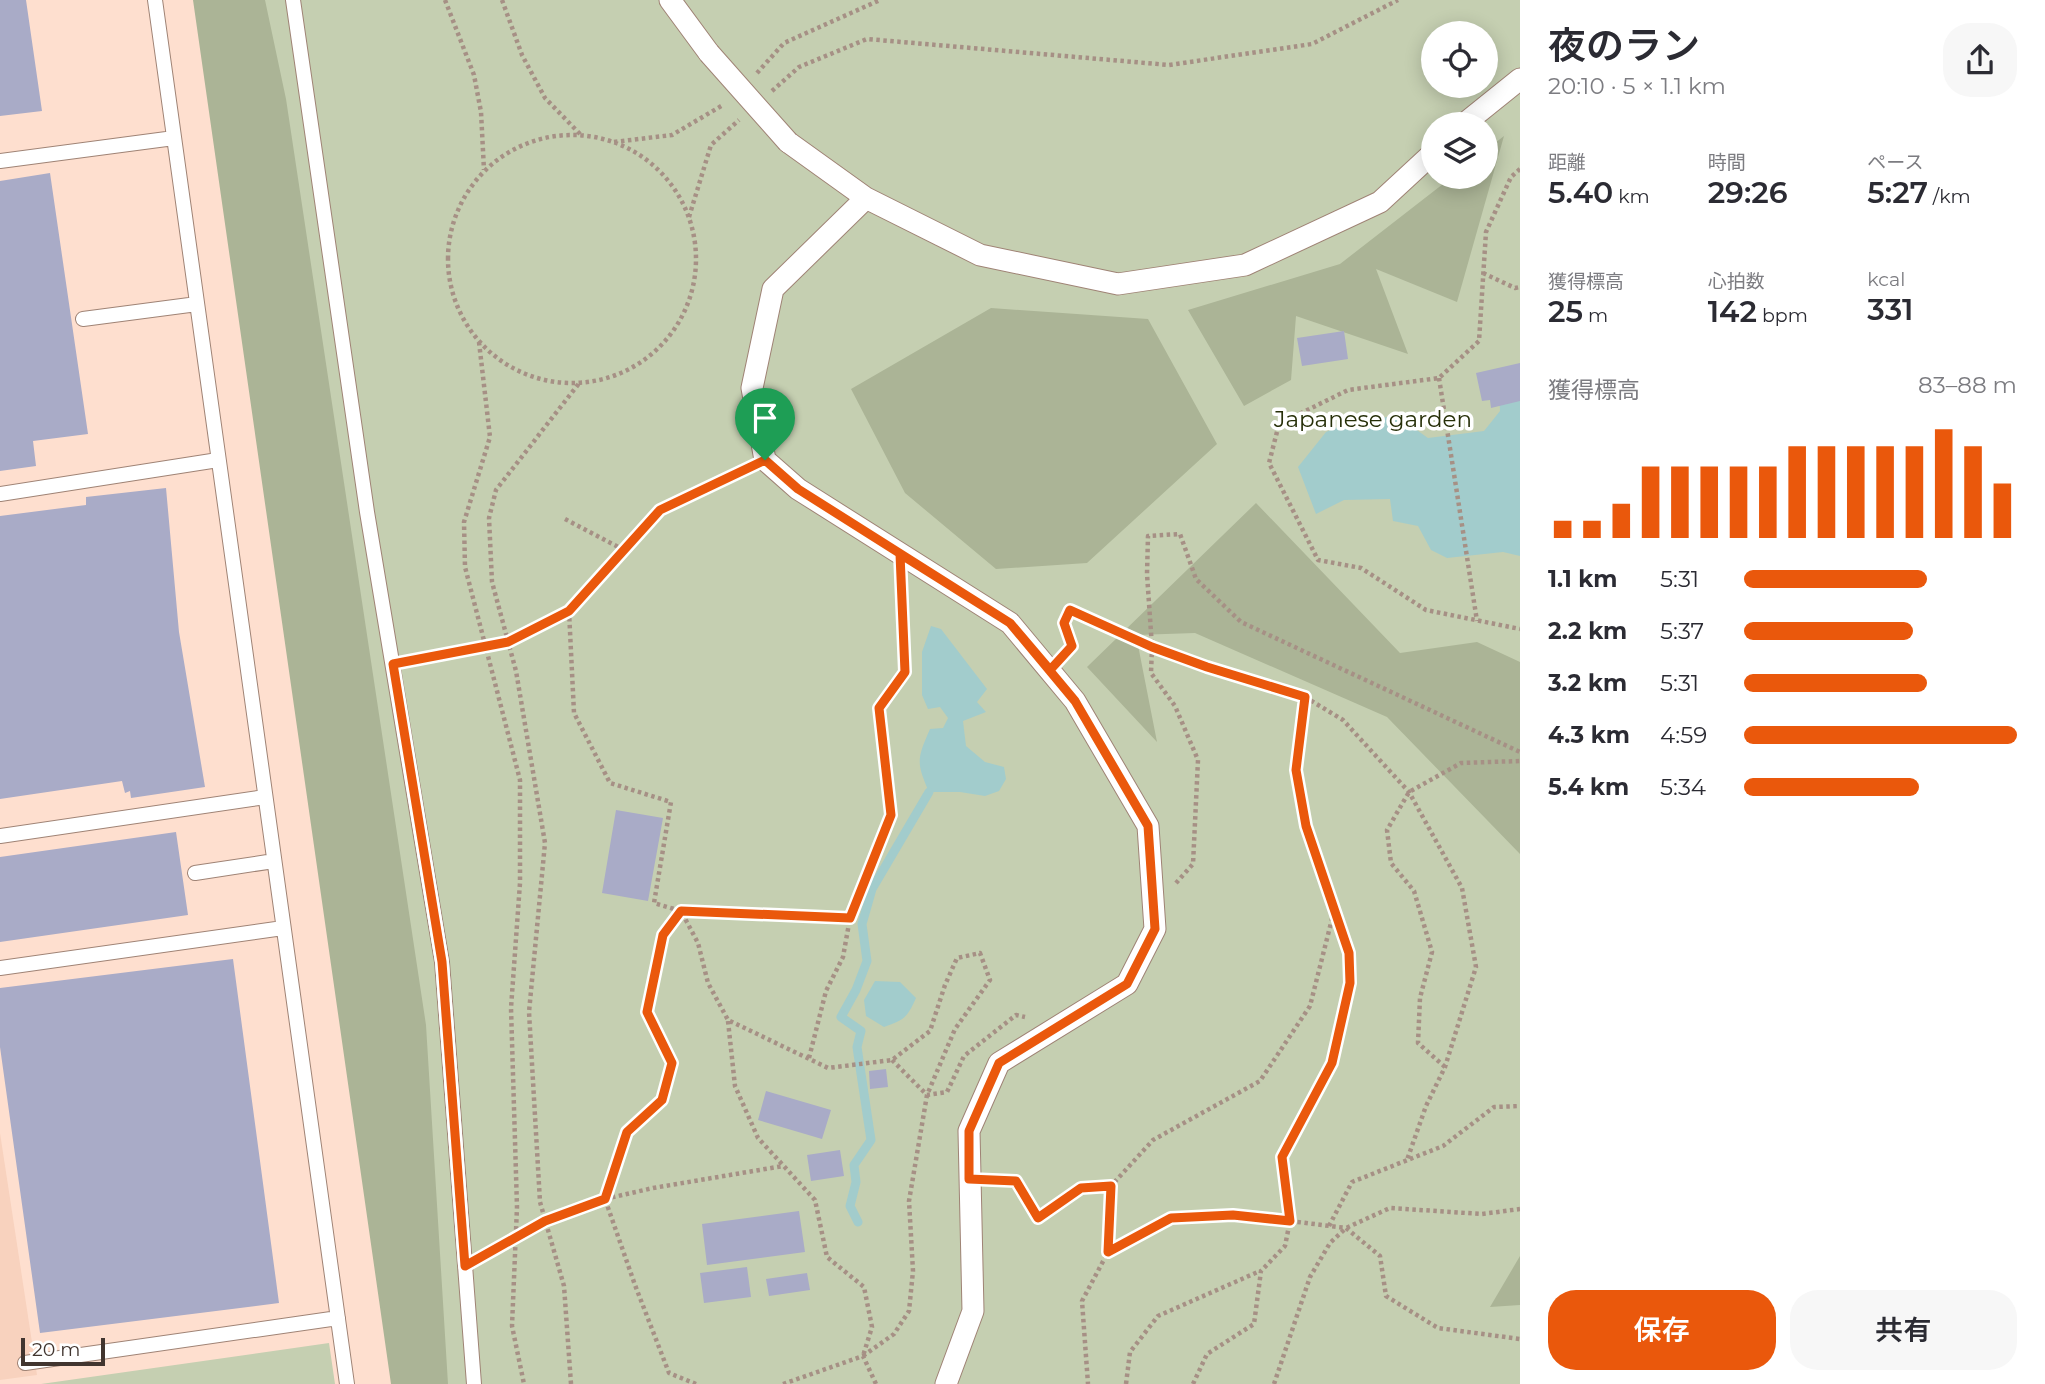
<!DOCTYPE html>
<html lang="ja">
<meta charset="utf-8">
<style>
body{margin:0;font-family:Montserrat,"Noto Sans JP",sans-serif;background:#f7f7f7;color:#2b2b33;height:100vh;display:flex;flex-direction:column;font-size:26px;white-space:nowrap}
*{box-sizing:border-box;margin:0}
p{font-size:23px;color:#7c7c81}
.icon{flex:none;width:38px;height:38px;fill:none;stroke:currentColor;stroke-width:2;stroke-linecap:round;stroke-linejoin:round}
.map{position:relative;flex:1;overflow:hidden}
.sheet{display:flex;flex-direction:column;background:#fff;width:525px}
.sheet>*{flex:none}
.fabs{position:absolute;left:1421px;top:21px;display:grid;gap:14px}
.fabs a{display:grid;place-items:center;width:77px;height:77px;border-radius:50%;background:#fff;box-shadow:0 4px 18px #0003;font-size:35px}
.scale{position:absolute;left:21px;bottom:18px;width:84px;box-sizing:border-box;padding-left:7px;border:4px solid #41352f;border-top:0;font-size:19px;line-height:24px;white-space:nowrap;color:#41352f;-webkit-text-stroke:5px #fff;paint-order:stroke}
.pin{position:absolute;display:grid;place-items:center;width:60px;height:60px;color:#fff;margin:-72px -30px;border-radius:50% 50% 50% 0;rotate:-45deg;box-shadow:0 0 7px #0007}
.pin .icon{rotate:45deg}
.round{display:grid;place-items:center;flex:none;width:74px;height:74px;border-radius:28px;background:#f7f7f7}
.head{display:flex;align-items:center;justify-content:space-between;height:119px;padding:0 28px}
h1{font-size:38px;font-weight:600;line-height:52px}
.stats{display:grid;grid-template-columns:repeat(3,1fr);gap:10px;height:119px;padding:7px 28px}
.stats div{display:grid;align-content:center}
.stats b{font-size:30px;font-weight:600}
.stats small{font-size:19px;font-weight:400}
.stats p{font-size:19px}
.chart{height:196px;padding:14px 28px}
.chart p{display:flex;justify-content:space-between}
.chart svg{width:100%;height:126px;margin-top:7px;stroke:#ea580c;stroke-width:6}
.cta{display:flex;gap:14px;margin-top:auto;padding:14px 28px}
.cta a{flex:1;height:80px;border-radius:28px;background:#ea580c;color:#fff;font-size:28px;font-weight:600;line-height:80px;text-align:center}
.cta a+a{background:#f7f7f7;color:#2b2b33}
ul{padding:0 28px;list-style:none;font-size:23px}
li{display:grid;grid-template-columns:112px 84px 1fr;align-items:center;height:52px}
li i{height:18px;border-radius:9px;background:#ea580c}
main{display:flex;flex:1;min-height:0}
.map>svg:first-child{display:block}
.built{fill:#f8d2be}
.green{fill:#c5cfb1;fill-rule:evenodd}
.forest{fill:#abb496}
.water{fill:#a2cccc}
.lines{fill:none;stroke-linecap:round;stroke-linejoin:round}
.stream{stroke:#a2cccc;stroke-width:9}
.building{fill:#a9abc7}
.service-casing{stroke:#9f8375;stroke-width:16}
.pedestrian-casing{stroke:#9f8375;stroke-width:23}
.path{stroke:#a69085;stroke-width:4.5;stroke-dasharray:3.5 3.5;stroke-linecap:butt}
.service{stroke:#fff;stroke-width:14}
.pedestrian{stroke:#fff;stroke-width:21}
.pedestrian-bridge-casing{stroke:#9f8375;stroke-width:23;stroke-linecap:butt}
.pedestrian-bridge{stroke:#fff;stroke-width:21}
.route-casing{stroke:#fff;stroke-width:14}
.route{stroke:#ea580c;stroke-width:9}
.labels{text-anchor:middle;stroke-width:7;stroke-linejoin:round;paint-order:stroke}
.park-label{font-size:23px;fill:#262f08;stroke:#fff}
</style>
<main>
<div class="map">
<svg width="1520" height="1384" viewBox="0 0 1520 1384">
<rect width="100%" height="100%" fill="#fedfcf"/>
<!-- built -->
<path class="built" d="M0,1133L37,1375L0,1380Z"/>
<!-- green -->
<path class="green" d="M215,0H1520V1384H405ZM1433,33H1486V86H1433ZM1433,124H1486V177H1433Z
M329,1343L335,1384H41Z"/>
<!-- forest -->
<path class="forest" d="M193,0H265L286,99L426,1025L448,1384H391Z
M1504,136L1457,302L1376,269L1408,354L1296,316L1291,380L1244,406L1188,310L1340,264L1452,177H1486V150Z
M991,308L1148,319L1217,444L1087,563L996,569L905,493L851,389Z
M1256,503L1400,653L1477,642L1520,662V854L1387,717L1195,633L1136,635L1157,742L1087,667Z
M1520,1256V1305L1490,1307Z"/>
<!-- water -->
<path class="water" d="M1520,388V556L1503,552L1447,558L1431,550L1418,526L1393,521L1390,499L1344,500L1316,514L1298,467L1326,432L1351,421L1397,416L1428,438L1484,431L1500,411L1499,392Z
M931,626L941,629L987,689L977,702L986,712L963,721L966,746L985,762L1004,767L1006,779L999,791L985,796L960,792H929C916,762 917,759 930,729L943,728L948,718L940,707L928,709L922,695V652Z
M875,981L900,982L916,998C907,1018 904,1020 884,1027L866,1016L864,1000Z"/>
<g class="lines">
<!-- stream -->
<path class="stream" d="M858,1222L850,1206L856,1182L854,1165L871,1140L857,1047L861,1031L841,1017L856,990L867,961L862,924L872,889L929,792"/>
</g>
<!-- building -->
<path class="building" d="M0,0H26L42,111L0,116Z
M50,173L88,434L33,441L36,466L0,471V181Z
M1344,331L1348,359L1302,366L1297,338Z
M1520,363V401L1491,408L1490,400L1482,401L1476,373Z
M166,488L179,632L205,787L131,798L130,791L125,793L122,781L0,799V516L86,505V497Z
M616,810L663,818L648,901L602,893Z
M176,832L188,915L0,942V857Z
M233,959L279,1303L40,1333L0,1047V988Z
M886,1069L888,1087L870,1089L869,1071Z
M766,1091L831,1110L822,1139L758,1120Z
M840,1150L844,1176L811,1181L807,1155Z
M799,1211L805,1252L707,1265L702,1224Z
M747,1267L751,1297L704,1303L700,1273Z
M807,1273L810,1290L769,1296L766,1279Z"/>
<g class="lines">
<defs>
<path id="service" d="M155,0L347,1384
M293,0L367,512L442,962L474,1384
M0,161L174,138
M83,319L197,304
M0,494L218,460
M0,836L265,797
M195,873L274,861
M0,968L283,928
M25,1363L338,1318"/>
<path id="pedestrian" d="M670,0L709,53
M1464,124L1520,79
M788,142L866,198L980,255L1118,284L1245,265L1380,202L1433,153
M866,198L773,289L752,388L765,460L798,489L1010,623L1075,701L1148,826L1155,929L1127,984L999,1063L969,1131L973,1311L946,1384"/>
</defs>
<!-- service casing -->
<use href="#service" class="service-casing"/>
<!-- pedestrian casing -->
<use href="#pedestrian" class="pedestrian-casing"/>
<!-- path -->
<path class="path" d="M445,0L474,75L481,112L484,170
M502,0L522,55L545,98L581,135
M757,73L784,43L880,0
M772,91L799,67L867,39L1169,65L1312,44L1398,0
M448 259a124 124 0 1 1 248 0a124 124 0 1 1-248 0Z
M614,142L672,135L723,105
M1520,169L1511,177L1486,232L1479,341L1439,378L1348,390L1279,424L1269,463L1318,560L1361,568L1426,610L1520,629
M689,217L711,145L739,120
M1483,273L1515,288L1520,287
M479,342L490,437L464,522L465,567L520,780V883L511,1008L517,1207L512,1326L524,1384
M1439,378L1477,621
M565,519L624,550
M569,611L574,713L610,783L671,802L654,903L681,911L698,943L708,983L728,1020L828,1068L892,1060L930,1031L945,985L957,958L980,953L990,980L955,1029L927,1095L909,1201L913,1271L909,1311L894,1334L863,1356
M1066,652L1072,646L1064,623L1070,610L1152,647L1207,667L1305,697L1296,770L1306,826L1334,911L1310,1006L1260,1081L1153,1140L1111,1186
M411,660L508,642L569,611L660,510L745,470
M1305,697L1343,720L1409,792L1462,888L1476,967L1445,1067L1426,1106L1407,1160
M1176,883L1193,864L1198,760L1175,706L1151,673L1152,647L1147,574L1148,536L1180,534L1196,579L1241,622L1520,752
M728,1021L735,1086L758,1138L815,1200L827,1257L864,1287L872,1327L863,1356
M809,1058L826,991L843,957L850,918L891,815L879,708L905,672L901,582
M892,1060L927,1095L947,1092L964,1056L1016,1015L1025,1017
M1445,1067L1418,1043L1420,998L1432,952L1414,891L1391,863L1387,830L1409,792L1461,763L1520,761
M994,1180L1016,1181L1038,1218L1081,1188L1111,1186L1108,1252L1082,1301L1088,1384
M1329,1226L1352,1182L1443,1146L1494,1107L1520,1106
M1108,1252L1171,1218L1233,1215L1290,1221L1282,1157L1332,1063L1350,983L1349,953L1335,912
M485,1255L545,1221L605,1199L653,1188L783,1166
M571,1384L564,1286L540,1202L529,1012L545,843L516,671L492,582L489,518L496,490L580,382
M696,1384L669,1373L635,1285L605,1199L627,1132L661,1100L672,1063L647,1012L663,935L681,911L850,918
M783,1384L863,1356L876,1384
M1126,1384L1130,1352L1158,1316L1260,1271
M1193,1384L1207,1354L1254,1324L1261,1271L1285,1246L1290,1221L1346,1228L1380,1256L1386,1296L1438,1328L1520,1339
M1274,1384L1310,1277L1330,1243L1346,1228L1390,1208L1482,1214L1520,1209"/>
<!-- service -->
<use href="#service" class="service"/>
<!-- pedestrian -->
<use href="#pedestrian" class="pedestrian"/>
<defs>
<path id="pedestrian-bridge" d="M709,53L788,142"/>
</defs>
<!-- pedestrian-bridge casing -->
<use href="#pedestrian-bridge" class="pedestrian-bridge-casing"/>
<!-- pedestrian-bridge -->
<use href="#pedestrian-bridge" class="pedestrian-bridge"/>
</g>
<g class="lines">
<defs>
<path id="route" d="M765,460L660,510L569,611L508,642L393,664L442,962L465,1266L545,1221L605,1199L627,1132L662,1100L672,1063L647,1012L663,935L681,911L850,918L891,815L879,708L905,672L900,554L1010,623L1075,701L1148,826L1155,929L1127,984L999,1063L969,1131V1179L1016,1181L1038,1218L1081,1188L1111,1186L1108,1252L1171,1218L1233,1215L1290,1221L1282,1157L1332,1063L1350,983L1349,953L1306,826L1296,770L1305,697L1207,667L1152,647L1070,610L1064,623L1072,646L1050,670L1010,623L798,489L765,460"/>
</defs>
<!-- route casing -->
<use href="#route" class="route-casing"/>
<!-- route -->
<use href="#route" class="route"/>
</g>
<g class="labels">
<!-- park labels -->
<g class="park-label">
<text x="1373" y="427">Japanese garden</text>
</g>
</g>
</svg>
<div class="fabs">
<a><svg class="icon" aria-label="locate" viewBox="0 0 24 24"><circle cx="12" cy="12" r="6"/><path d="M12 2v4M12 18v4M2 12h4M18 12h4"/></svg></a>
<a><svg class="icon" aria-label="layers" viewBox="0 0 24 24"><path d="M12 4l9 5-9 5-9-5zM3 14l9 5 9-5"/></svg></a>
</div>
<div class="scale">20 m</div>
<div class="pin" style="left:765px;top:460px;background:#1e9e55"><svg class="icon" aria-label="arrive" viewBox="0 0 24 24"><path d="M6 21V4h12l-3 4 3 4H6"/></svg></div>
</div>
<section class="sheet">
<div class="head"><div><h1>夜のラン</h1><p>20:10 · 5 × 1.1 km</p></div><a class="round"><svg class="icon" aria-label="share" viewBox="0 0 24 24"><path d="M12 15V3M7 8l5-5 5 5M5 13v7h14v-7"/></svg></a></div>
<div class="stats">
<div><p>距離</p><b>5.40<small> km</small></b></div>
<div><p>時間</p><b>29:26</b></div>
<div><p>ペース</p><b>5:27<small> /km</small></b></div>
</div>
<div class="stats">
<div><p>獲得標高</p><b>25<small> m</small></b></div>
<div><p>心拍数</p><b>142<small> bpm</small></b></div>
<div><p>kcal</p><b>331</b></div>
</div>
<div class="chart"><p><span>獲得標高</span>83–88 m</p>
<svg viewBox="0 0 160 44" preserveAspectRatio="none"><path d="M5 44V38M15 44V38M25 44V32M35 44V19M45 44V19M55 44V19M65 44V19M75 44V19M85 44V12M95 44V12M105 44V12M115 44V12M125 44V12M135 44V6M145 44V12M155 44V25"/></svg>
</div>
<ul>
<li><b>1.1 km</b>5:31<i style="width:67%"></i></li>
<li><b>2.2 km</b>5:37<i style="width:62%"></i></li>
<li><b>3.2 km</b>5:31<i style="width:67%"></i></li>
<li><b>4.3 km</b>4:59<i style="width:100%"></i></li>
<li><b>5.4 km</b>5:34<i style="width:64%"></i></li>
</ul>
<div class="cta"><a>保存</a><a>共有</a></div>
</section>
</main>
